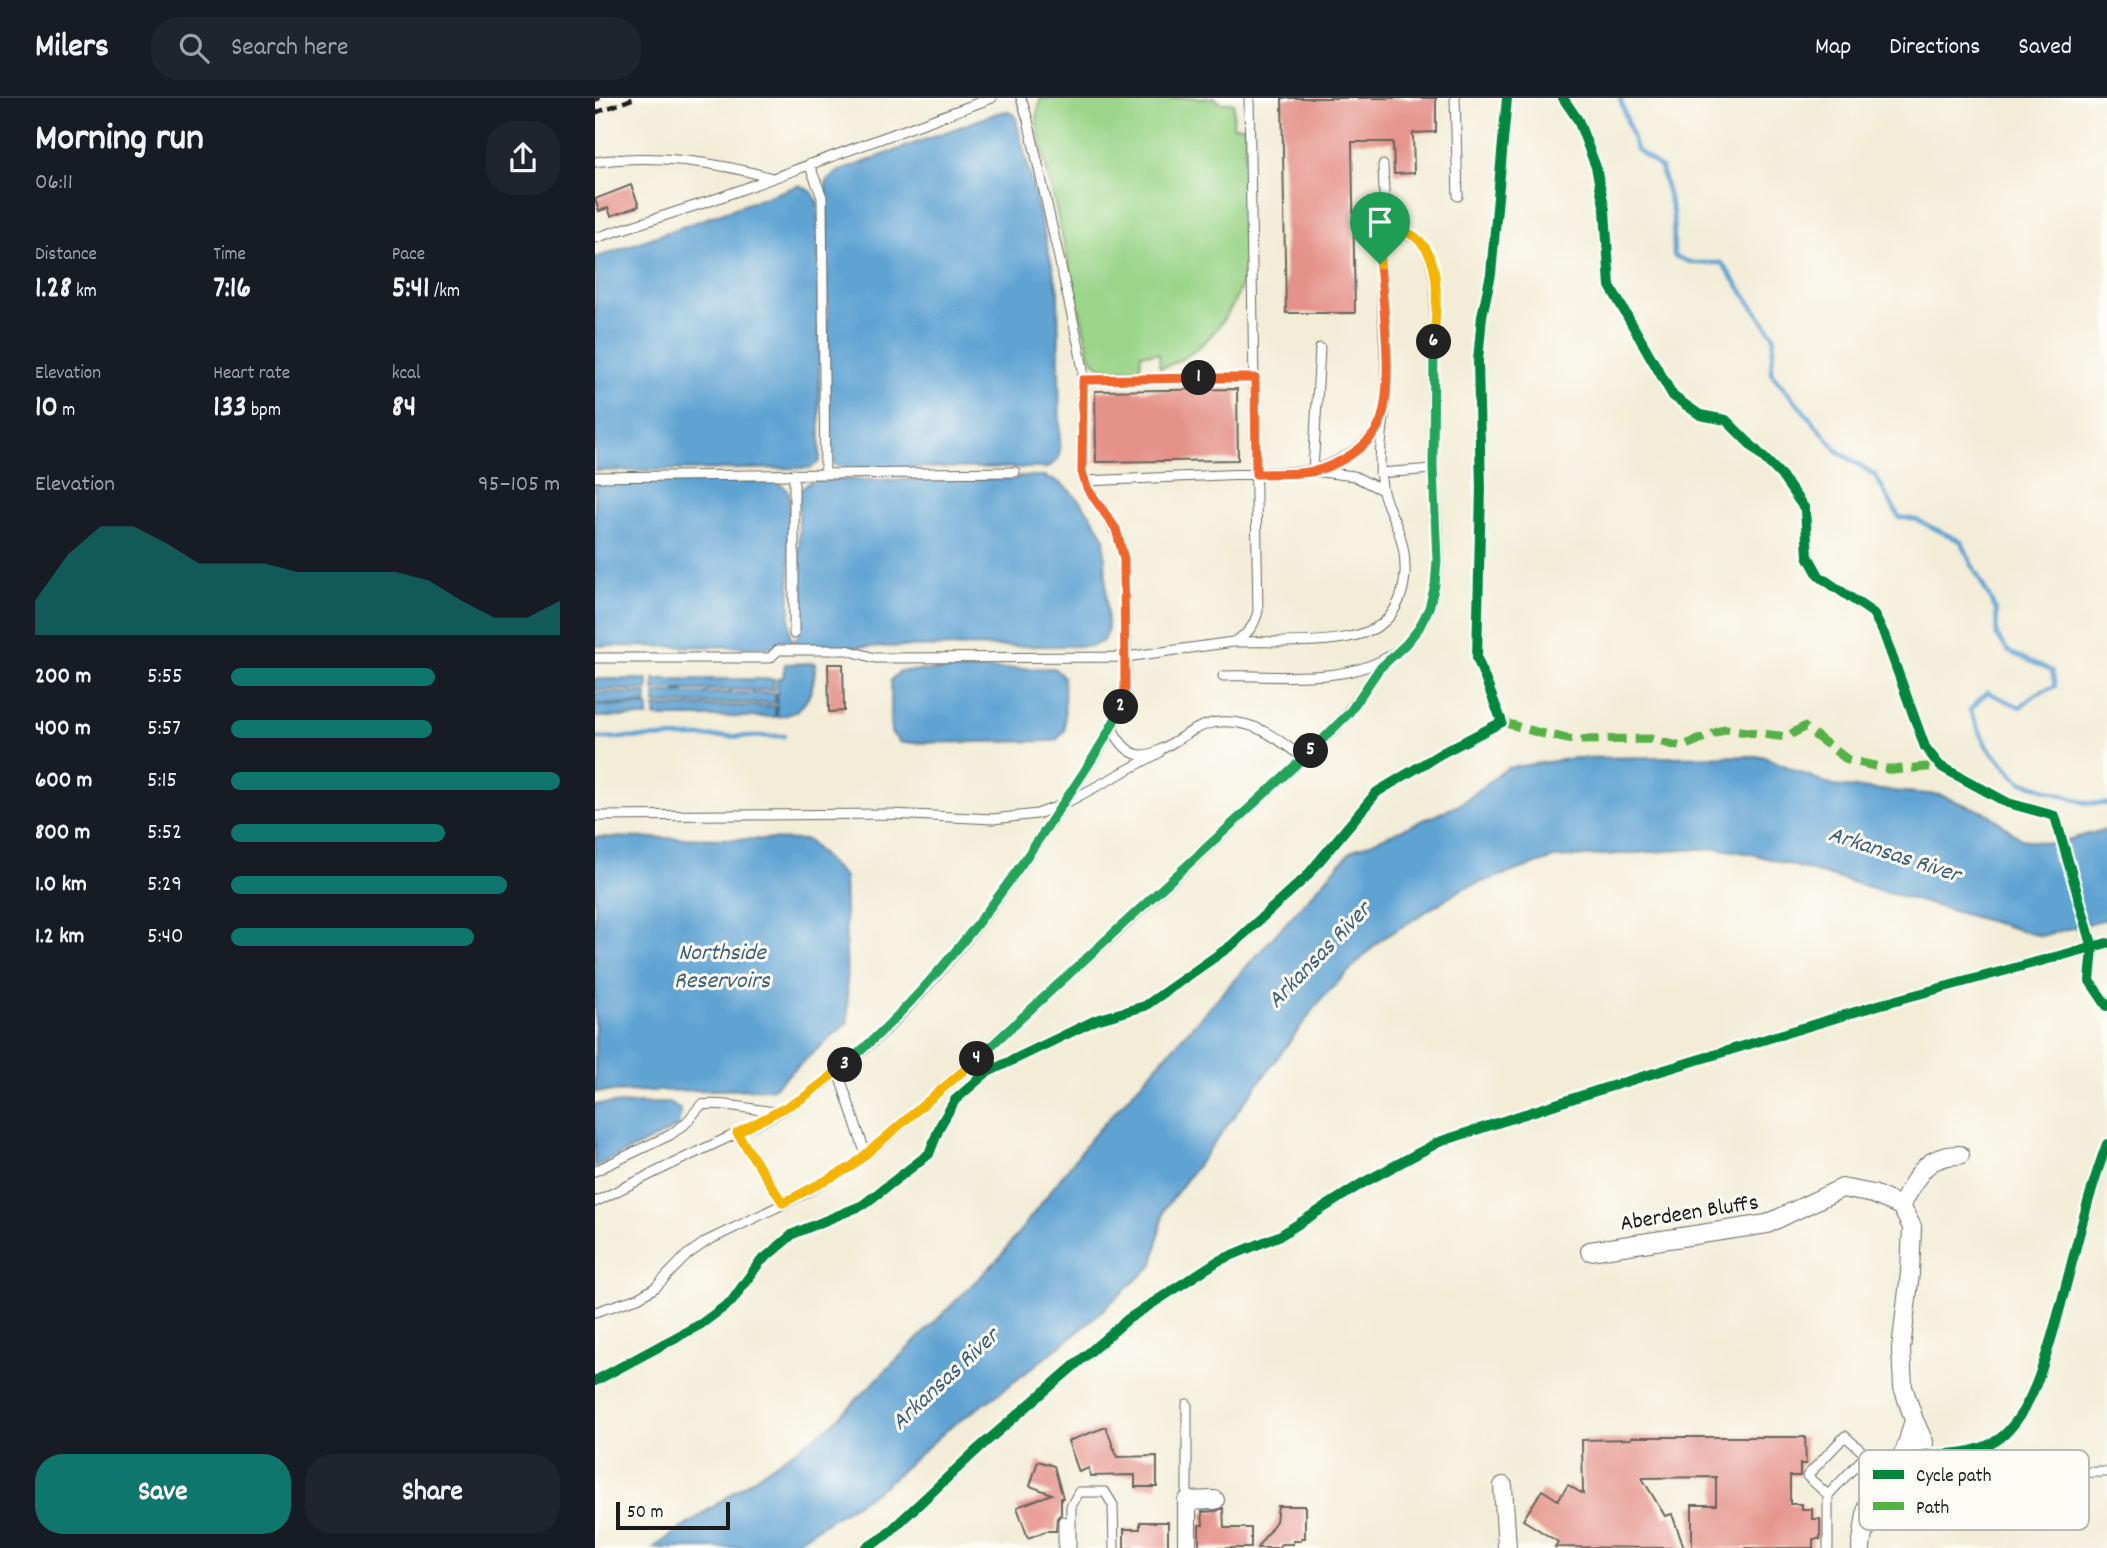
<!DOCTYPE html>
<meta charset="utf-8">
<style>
body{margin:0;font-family:Dekko,sans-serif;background:#20242c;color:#f1f3f6;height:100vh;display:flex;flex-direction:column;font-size:26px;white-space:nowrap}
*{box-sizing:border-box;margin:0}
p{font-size:23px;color:#9ea1a6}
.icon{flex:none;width:38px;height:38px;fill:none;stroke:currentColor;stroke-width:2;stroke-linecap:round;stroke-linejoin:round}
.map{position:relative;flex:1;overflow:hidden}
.sheet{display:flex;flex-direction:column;background:#171b24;width:595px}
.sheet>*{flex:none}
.scale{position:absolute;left:21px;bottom:18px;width:114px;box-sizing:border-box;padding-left:7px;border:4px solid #1c1c1c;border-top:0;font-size:19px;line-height:24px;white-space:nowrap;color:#1c1c1c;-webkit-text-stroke:5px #fdfcf7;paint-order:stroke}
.pin{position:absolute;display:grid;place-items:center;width:60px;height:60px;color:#fff;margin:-72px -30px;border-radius:50% 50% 50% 0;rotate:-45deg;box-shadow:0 0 7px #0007}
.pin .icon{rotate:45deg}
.km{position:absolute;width:35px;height:35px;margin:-18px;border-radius:50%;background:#222;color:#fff;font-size:19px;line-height:35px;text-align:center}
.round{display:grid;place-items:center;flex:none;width:74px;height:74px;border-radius:28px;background:#20242c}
.summary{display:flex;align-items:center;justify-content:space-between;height:119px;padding:0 35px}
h1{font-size:38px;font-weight:800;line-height:52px}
.stats{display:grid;grid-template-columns:repeat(3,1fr);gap:10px;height:119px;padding:7px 35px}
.stats div{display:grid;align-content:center}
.stats b{font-size:30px;font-weight:800}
.stats small{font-size:19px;font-weight:400}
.stats p{font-size:19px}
.chart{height:196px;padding:14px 35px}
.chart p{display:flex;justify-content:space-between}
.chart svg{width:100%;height:126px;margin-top:7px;fill:#0f766e;opacity:.7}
.primary-button{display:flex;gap:14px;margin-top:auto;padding:14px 35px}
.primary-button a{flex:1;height:80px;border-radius:28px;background:#0f766e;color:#fff;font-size:28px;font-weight:800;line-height:80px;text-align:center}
.primary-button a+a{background:#20242c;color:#f1f3f6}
ul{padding:0 35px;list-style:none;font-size:23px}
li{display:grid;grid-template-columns:112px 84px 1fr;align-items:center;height:52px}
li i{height:18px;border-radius:9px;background:#0f766e}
header{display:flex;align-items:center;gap:42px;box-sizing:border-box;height:98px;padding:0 35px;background:#171b24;border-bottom:2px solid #363941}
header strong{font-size:33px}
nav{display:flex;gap:38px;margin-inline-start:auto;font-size:24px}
.search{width:490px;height:63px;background:#20242c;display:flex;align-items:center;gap:18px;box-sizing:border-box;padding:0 24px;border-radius:28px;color:#9ea1a6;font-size:26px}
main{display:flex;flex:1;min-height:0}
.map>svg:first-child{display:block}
.green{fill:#9bd589;stroke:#5c7852;stroke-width:2}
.water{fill:#5ea3d3;stroke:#3d6078;stroke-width:2}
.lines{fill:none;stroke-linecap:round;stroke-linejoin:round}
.stream{stroke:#5ea3d3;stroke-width:4.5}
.building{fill:#e5938a}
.lane-casing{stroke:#67655d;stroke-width:11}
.street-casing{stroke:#67655d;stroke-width:20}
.lane{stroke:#fff;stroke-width:9}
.street{stroke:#fff;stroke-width:18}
.rail{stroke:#1c1c1c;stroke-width:4.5;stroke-dasharray:10 5;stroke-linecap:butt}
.quiet{stroke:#55b145;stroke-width:9;stroke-dasharray:18 9;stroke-linecap:butt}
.cycleway-casing{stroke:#fdfcf7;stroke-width:15}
.cycleway{stroke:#00873e;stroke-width:10}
.split-1-casing{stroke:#fff;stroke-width:14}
.split-2-casing{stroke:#fff;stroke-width:14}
.split-3-casing{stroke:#fff;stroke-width:14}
.split-4-casing{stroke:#fff;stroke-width:14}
.split-5-casing{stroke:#fff;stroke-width:14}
.split-6-casing{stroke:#fff;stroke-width:14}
.split-7-casing{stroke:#fff;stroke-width:14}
.split-1{stroke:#f0652b;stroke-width:9}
.split-2{stroke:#f0652b;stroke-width:9}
.split-3{stroke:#22a559;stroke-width:9}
.split-4{stroke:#f5b400;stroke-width:9}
.split-5{stroke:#22a559;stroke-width:9}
.split-6{stroke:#22a559;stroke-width:9}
.split-7{stroke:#f5b400;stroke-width:9}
.labels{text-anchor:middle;stroke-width:6;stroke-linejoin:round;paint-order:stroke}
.street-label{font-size:23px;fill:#1c1c1c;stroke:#fdfcf7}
.water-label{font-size:24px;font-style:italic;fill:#3d6078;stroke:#fdfcf7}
.key{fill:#fdfcf7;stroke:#bab9b5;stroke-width:2}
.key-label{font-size:19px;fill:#1c1c1c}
</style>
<header>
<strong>Milers</strong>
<div class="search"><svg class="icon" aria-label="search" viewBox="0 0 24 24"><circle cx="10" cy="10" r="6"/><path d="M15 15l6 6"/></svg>Search here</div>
<nav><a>Map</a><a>Directions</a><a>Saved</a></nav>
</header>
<main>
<section class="sheet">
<div class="summary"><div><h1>Morning run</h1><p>06:11</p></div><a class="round"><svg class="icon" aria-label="share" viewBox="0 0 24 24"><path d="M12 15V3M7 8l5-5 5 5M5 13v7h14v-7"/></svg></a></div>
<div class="stats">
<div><p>Distance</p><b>1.28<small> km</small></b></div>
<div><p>Time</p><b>7:16</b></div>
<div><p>Pace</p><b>5:41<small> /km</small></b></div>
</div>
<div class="stats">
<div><p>Elevation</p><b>10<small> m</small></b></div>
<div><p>Heart rate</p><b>133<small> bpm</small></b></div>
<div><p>kcal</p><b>84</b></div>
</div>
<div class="chart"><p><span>Elevation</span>95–105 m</p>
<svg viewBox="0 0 160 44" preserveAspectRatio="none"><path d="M0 44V32L10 16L20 6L30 6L40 12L50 19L60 19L70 19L80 22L90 22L100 22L110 22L120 25L130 32L140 38L150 38L160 32V44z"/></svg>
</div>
<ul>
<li><b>200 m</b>5:55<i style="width:62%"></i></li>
<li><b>400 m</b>5:57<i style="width:61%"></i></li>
<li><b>600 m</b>5:15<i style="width:100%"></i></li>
<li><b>800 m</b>5:52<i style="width:65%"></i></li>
<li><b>1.0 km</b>5:29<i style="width:84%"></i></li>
<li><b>1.2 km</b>5:40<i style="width:74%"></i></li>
</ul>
<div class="primary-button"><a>Save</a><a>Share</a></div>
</section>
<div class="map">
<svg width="1512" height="1450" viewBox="0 0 1512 1450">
<rect width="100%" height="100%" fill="#fdfcf7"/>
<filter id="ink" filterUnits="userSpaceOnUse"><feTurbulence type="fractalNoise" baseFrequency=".0143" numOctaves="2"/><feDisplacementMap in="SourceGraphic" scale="14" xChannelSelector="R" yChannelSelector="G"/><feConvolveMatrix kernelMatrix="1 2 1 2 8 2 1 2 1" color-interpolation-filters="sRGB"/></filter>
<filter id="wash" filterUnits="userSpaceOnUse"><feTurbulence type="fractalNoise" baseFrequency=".00686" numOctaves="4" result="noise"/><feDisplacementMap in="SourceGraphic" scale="28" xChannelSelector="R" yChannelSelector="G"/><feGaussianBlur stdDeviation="1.57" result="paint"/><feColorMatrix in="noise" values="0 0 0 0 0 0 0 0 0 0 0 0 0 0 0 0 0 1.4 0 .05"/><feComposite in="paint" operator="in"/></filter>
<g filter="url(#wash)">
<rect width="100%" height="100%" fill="#f3edd7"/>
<!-- green -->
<path class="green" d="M446,0H620L625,5H639L638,28H650L652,162C647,207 610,258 565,270L564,255L546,256L545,271C527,271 505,277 495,258L443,34L442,15Z"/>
<!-- water -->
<path class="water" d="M412,13L420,17L463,192L465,352L463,362L452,370L243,369L236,362L234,352L231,84L242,74L402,15Z
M204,87L217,94L223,105L225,363L216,370L0,373V160Z
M423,378H451L452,381C472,381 500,421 509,439L513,531L508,543L497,548L200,549V541L204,537V393L218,382L422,381Z
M181,383L194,393L195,538L197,540V549L0,548V384Z
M220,565C220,592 212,616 182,619V581L188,579L190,566Z
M459,570L469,579L470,632L461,643L306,645L296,635V582L305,573Z
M0,581H53V592H0Z
M59,581H179V592H59Z
M0,595H52V606H0Z
M60,595H180V605L60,606Z
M0,608H53V619H0Z
M180,608V619H60V609Z
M1167,658L1238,688L1345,697L1394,716L1426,741L1457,746L1512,731V821L1446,838L1161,757L1121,750L959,760L869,790L784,843L728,899L569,1112L558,1167L483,1234L402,1297L354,1330L289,1388L191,1450H58L236,1327L404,1160L498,1038L756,753L864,707L912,670L979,660Z
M0,739L212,742L249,779L253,924L177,991L0,994Z
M74,1005L86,1012L83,1029L0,1069V1006Z"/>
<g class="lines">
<!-- stream -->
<path class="stream" d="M1025,0L1041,51L1066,70L1078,115L1079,158L1097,165H1127L1179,238L1176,275L1244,354L1280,377L1304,419L1322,422L1367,444L1376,465L1401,512L1402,538L1414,554L1457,573L1460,588L1441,596L1425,609L1392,594L1375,612L1392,649L1425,683L1491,705L1512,706
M0,640L189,638"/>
</g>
<g id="blocks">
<!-- building -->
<path class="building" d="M687,0H841V34L818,35L819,75L799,76L798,44H757L760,215H691Z
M36,87L44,108L16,118L13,110L4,113L0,101Z
M642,291L643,362L501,364L500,293Z
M233,566H248L249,613L234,614Z
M511,1329L522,1359L562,1358V1389H540V1377L495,1378L494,1370L484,1374L473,1343Z
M1036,1339H1210L1211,1366H1205V1378H1195V1406H1207V1411H1217V1421H1225V1441H1218V1450H1097V1407H1121V1379L1047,1380L1070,1418L1077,1416L1089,1450L960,1449L963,1444L928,1422L947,1392L963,1402L973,1387L988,1396L987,1342L1036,1341Z
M443,1363L459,1368L468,1400H466V1416L462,1420L461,1433H451L433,1440L422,1409L457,1396L435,1388Z
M683,1408H710V1440H706V1443H698V1446H686L683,1450H662L681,1423Z
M628,1410L629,1430H656V1450H604V1427H608L607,1414L621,1413Z
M545,1424H573V1450H529V1431H545Z"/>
</g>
</g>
<g filter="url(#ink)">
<use href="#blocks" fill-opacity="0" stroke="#67655d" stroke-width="2"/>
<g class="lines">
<defs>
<path id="lane" d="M426,0L433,22L484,249L488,273L487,374L492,390L509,413L525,442L529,461L531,559L638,544C653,536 659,529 663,513L654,0
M860,0L863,98
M0,64C58,55 122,64 177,80
M214,66L227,99L230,376L420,374
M0,140L115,103L397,0
M725,250L718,373L759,378L787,392
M488,282L660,280
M785,375L838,371
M199,376V536
M0,379L230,376
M490,383L718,373C743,364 773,350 785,325
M640,544C679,542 767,552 794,519C815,494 813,457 802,429C797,416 789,403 787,389C781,355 791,323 791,289C791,248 786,208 786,167C785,157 788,146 789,136C790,113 789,90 788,67
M0,560H175L183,552H252L280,560L531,559C531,576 532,595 525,611C512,645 488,676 468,706C397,814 317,925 209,999C180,1019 147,1033 115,1048C76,1066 38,1085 0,1104
M628,578C684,576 751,588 799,555C822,540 834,515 840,489C847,452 839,410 838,372C836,311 839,249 840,187C836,149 827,136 789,130
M517,630C548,693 581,626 625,624C660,622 682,640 708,660
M0,718L296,716L398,721L442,716L467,707L564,655
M243,974L271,1057
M142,1035L188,1105
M0,1073L75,1037L90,1026L106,1007C131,1004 157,1012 182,1014
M0,1214L43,1200L61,1189L92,1157L112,1143L209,1096L256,1069L287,1044L523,833L741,630L784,571L798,556
M1322,1373L1361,1376L1512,1374
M1233,1397L1212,1378L1250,1338L1271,1357L1233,1397V1450
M592,1403V1306
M468,1450V1423
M476,1450V1408L484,1394H510L518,1407L519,1450"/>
<path id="street" d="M1306,1108C1322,1080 1328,1057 1365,1057
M995,1153L1172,1126L1247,1090L1278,1096L1306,1108L1317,1129L1315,1175L1306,1251L1308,1289L1319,1322L1310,1353L1294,1374L1272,1409L1266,1450
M908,1388L912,1450
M1273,1429L1281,1414L1315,1384L1322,1373L1328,1357L1329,1344L1319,1322
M592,1450V1403L620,1402"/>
</defs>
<!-- lane casing -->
<use href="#lane" class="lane-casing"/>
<!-- street casing -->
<use href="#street" class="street-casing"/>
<!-- lane -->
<use href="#lane" class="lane"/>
<!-- street -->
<use href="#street" class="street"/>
<!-- rail -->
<path class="rail" d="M0,2L5,0
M0,15L40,0"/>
<!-- quiet -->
<path class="quiet" d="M907,624L945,635L978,642L1056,641L1086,649L1130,631L1191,639L1209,629L1253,662L1297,672L1345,668"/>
<defs>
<path id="cycleway" d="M968,0L983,22L1001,69L1010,112L1015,188L1078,298L1105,317L1131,322L1186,377L1210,411L1213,458L1224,478L1278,515L1289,536L1330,649L1345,668L1413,705L1460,718L1498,850L1495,883L1512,908
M0,1283L106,1226L137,1203L164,1165L198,1136L268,1107L334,1056L345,1028L360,1002L391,975L501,922L550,908L637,847L711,779L782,694L847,655L907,624L882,560L886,390L883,263L887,218L896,176L912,0
M1328,1357C1357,1356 1392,1356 1413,1333C1438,1306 1449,1265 1459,1231C1477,1170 1489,1107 1512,1046
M271,1450L289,1439L384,1350L533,1221L623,1163L686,1137L766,1086L844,1044L1007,991L1283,907L1512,845"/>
</defs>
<!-- cycleway casing -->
<use href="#cycleway" class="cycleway-casing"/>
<!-- cycleway -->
<use href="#cycleway" class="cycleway"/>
</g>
</g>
<g class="lines" filter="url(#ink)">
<defs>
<path id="split-1" d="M604,280H660L661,376C679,375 702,377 720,373C743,367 774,349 784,327C800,294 788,204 785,166"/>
<path id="split-2" d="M526,609L530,590L529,461L521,431L492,390L487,374L488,282L604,280"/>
<path id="split-3" d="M250,967C334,894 401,807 462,714C485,680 509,646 526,609"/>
<path id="split-4" d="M250,967L208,1000L142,1035L188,1105L256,1069L382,961"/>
<path id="split-5" d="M382,961L716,653"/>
<path id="split-6" d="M716,653L754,615L784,571L811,546L824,530L834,510L840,487L842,462L838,371L839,244"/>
<path id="split-7" d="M785,166L789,130C799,132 812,132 820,139C850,161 840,212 839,244"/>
</defs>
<!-- split-1 casing -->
<use href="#split-1" class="split-1-casing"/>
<!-- split-2 casing -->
<use href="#split-2" class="split-2-casing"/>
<!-- split-3 casing -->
<use href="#split-3" class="split-3-casing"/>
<!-- split-4 casing -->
<use href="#split-4" class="split-4-casing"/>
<!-- split-5 casing -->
<use href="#split-5" class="split-5-casing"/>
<!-- split-6 casing -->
<use href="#split-6" class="split-6-casing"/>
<!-- split-7 casing -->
<use href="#split-7" class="split-7-casing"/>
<!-- split-1 -->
<use href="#split-1" class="split-1"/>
<!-- split-2 -->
<use href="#split-2" class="split-2"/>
<!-- split-3 -->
<use href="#split-3" class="split-3"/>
<!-- split-4 -->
<use href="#split-4" class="split-4"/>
<!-- split-5 -->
<use href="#split-5" class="split-5"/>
<!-- split-6 -->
<use href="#split-6" class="split-6"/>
<!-- split-7 -->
<use href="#split-7" class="split-7"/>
</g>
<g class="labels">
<!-- street labels -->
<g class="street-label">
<text transform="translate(1094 1113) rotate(-9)" y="8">Aberdeen Bluffs</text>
</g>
<!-- water labels -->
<g class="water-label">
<text transform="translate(1300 755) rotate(18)" y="8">Arkansas River</text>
<text x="127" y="861">Northside<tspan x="127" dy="28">Reservoirs</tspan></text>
<text transform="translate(723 856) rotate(-46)" y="8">Arkansas River</text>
<text transform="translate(349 1280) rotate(-43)" y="8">Arkansas River</text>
</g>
</g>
<!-- legend -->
<rect x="1264" y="1352" width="230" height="80" rx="10" class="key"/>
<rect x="1278" y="1372" width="31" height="9" fill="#00873e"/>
<rect x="1278" y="1404" width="31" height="8" fill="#55b145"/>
<g class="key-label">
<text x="1321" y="1383">Cycle path</text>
<text x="1321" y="1415">Path</text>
</g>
</svg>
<div class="scale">50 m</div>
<div class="pin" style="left:785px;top:166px;background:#1e9e55"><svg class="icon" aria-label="arrive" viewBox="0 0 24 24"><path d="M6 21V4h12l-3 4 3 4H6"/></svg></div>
<b class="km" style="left:604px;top:280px">1</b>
<b class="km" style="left:526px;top:609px">2</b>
<b class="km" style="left:250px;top:967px">3</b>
<b class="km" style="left:382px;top:961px">4</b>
<b class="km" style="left:716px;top:653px">5</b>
<b class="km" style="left:839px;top:244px">6</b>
</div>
</main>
